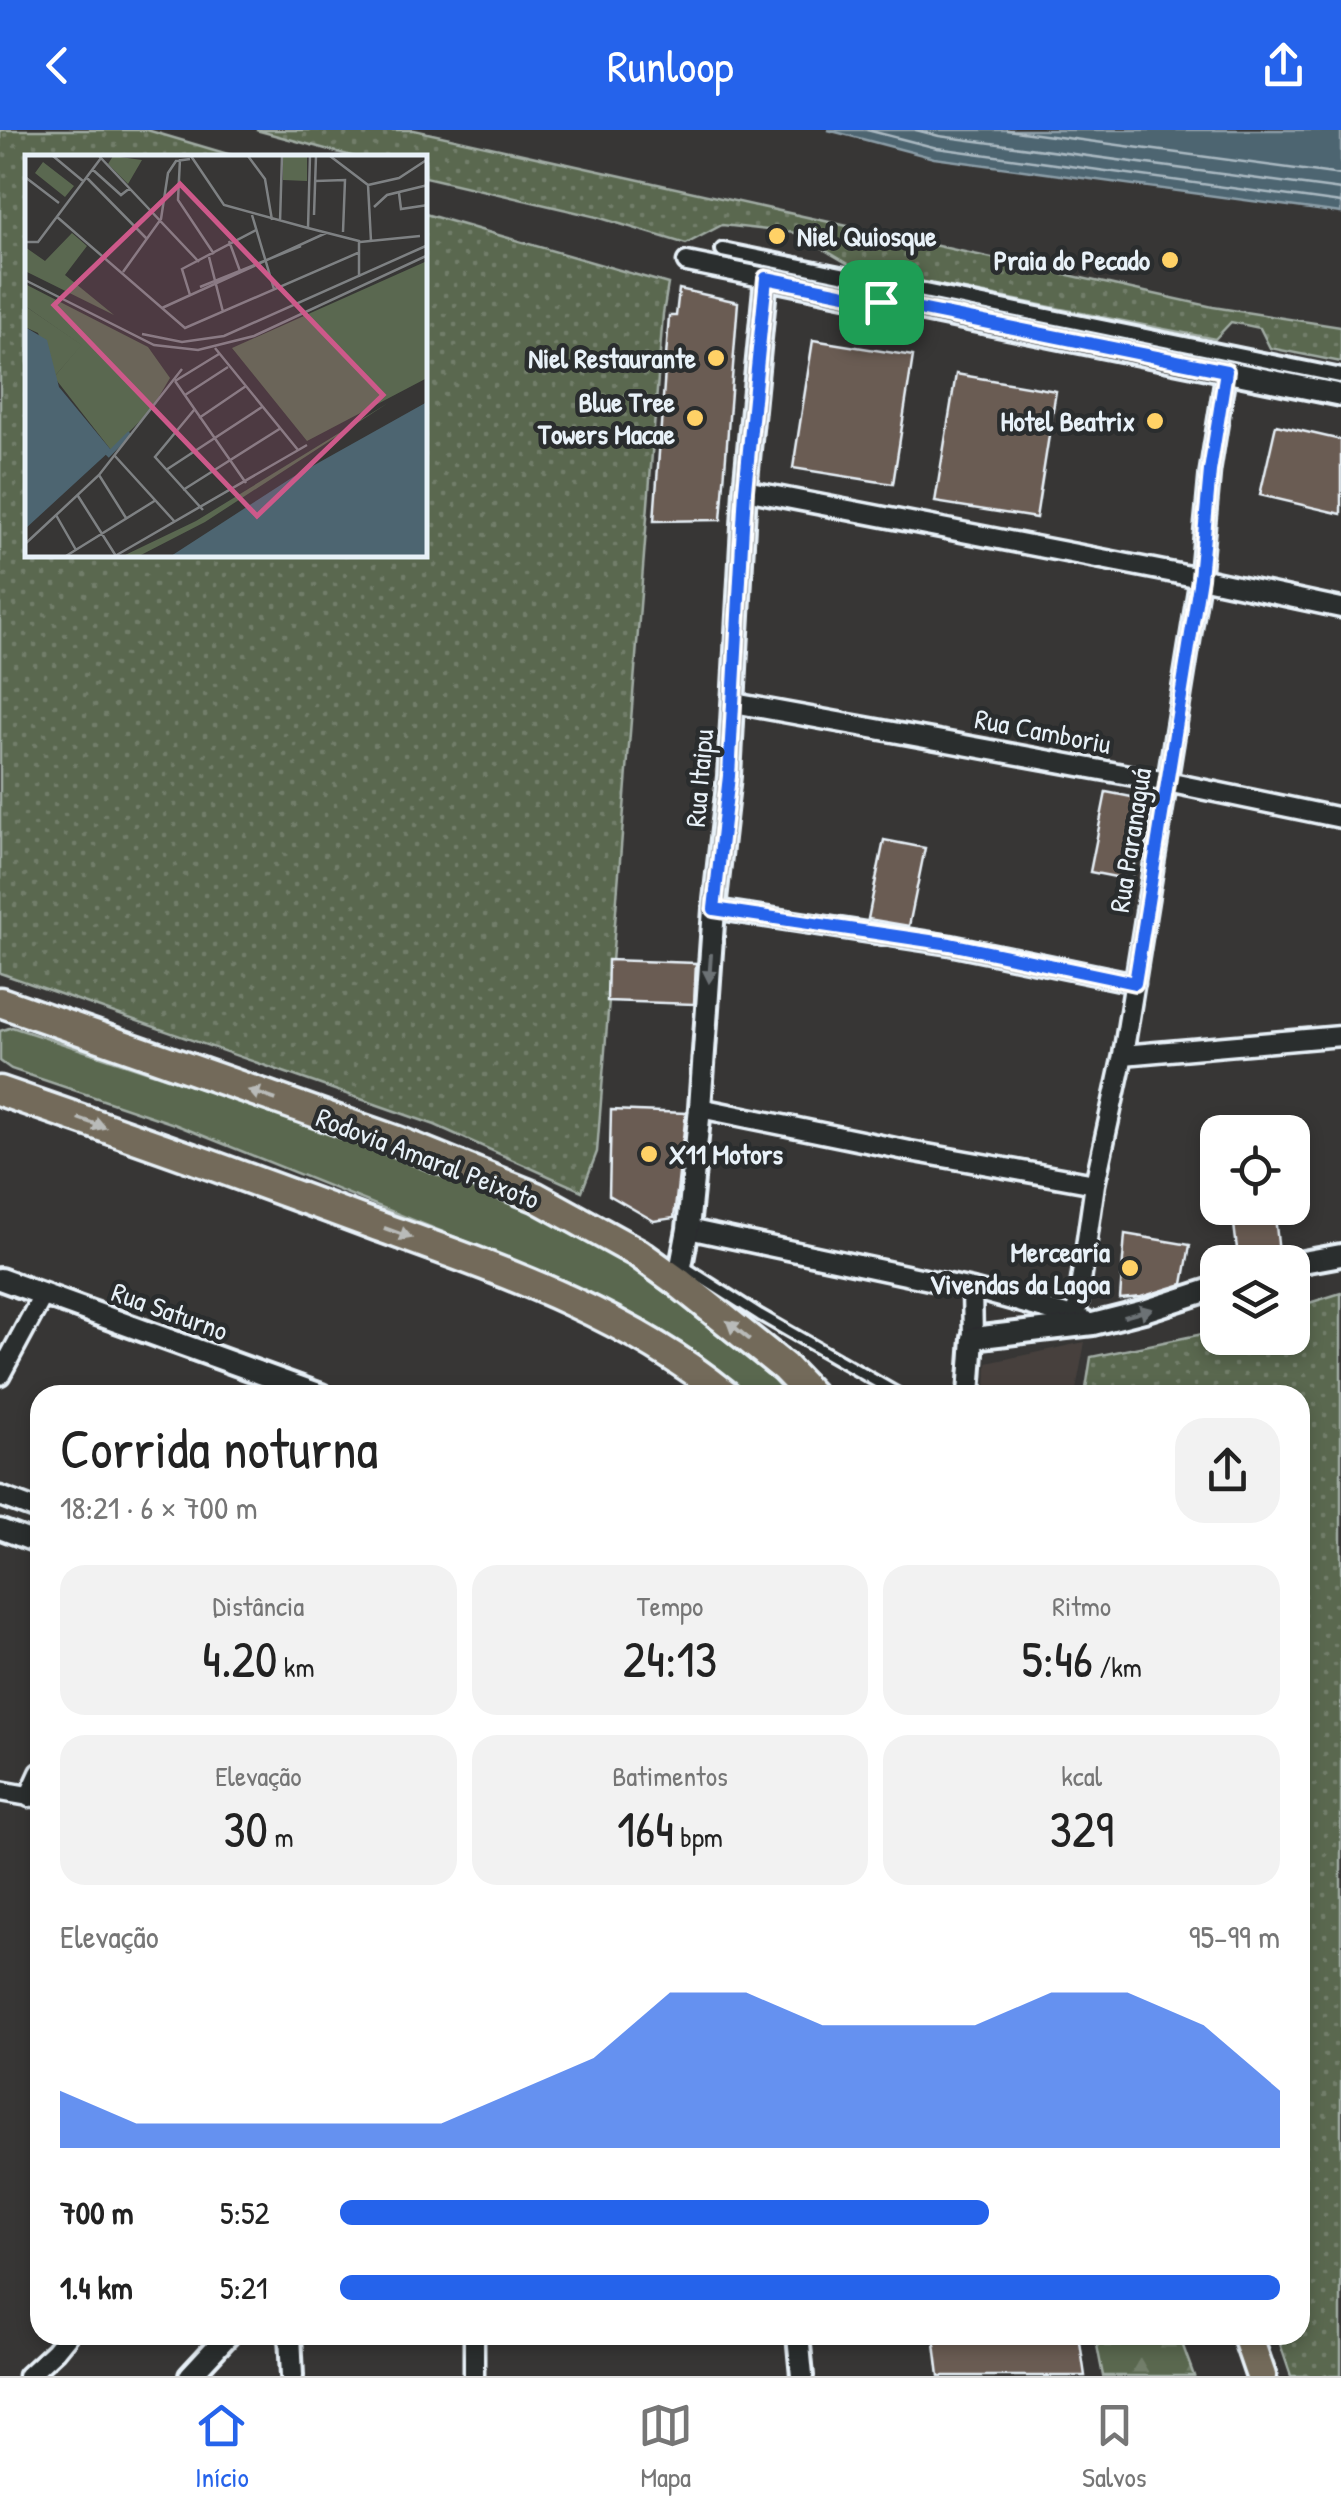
<!DOCTYPE html>
<html lang="pt">
<meta charset="utf-8">
<style>
body{margin:0;font-family:"Patrick Hand",sans-serif;background:#f2f2f2;color:#222;height:100vh;display:flex;flex-direction:column;font-size:38px;white-space:nowrap}
*{box-sizing:border-box;margin:0}
p{font-size:32px;color:#767676}
.icon{flex:none;width:55px;height:55px;fill:none;stroke:currentColor;stroke-width:2;stroke-linecap:round;stroke-linejoin:round}
.map{position:relative;flex:1;overflow:hidden}
.details{position:absolute;left:30px;top:1255px;width:1280px;height:960px;display:flex;flex-direction:column;background:#fff;border-radius:30px;box-shadow:0 5px 15px #0003}
.details>*{flex:none}
.tools{position:absolute;left:1200px;top:985px;display:grid;gap:20px}
.tools a{display:grid;place-items:center;width:110px;height:110px;border-radius:20px;background:#fff;box-shadow:0 5px 15px #0003;font-size:50px}
.pin{position:absolute;display:grid;place-items:center;width:85px;height:85px;color:#fff;margin:-42px;border-radius:20px;box-shadow:0 5px 15px #0006}
.round{display:grid;place-items:center;flex:none;width:105px;height:105px;border-radius:30px;background:#f2f2f2}
.summary{display:flex;align-items:center;justify-content:space-between;height:170px;padding:0 30px}
h1{font-size:55px;font-weight:600;line-height:75px}
.metrics{display:grid;grid-template-columns:repeat(3,1fr);gap:15px;height:170px;padding:10px 30px}
.metrics div{display:grid;align-content:center;border-radius:25px;background:#f2f2f2;text-align:center}
.metrics b{font-size:50px;font-weight:600}
.metrics small{font-size:28px;font-weight:400}
.metrics p{font-size:28px}
.chart{height:280px;padding:20px 30px}
.chart p{display:flex;justify-content:space-between}
.chart svg{width:100%;height:180px;margin-top:10px;fill:#2563eb;opacity:.7}
ul{padding:0 30px;list-style:none;font-size:32px}
li{display:grid;grid-template-columns:160px 120px 1fr;align-items:center;height:75px}
li i{height:25px;border-radius:12px;background:#2563eb}
header{display:flex;justify-content:space-between;align-items:center;height:130px;padding:0 30px;background:#2563eb;color:#fff;font-size:45px;font-weight:600}
.dock{display:flex;justify-content:space-around;align-items:center;height:140px;border-top:2px solid #e0e0e0;background:#fff;font-size:28px;color:#767676}
.dock a{display:grid;justify-items:center;gap:5px}
.dock .active{color:#2563eb}
.map>svg:first-child{display:block}
.built{fill:#47413e}
.grass{fill:url(#grass-dots);stroke:#a1aca4;stroke-width:2.5}
.forest{fill:url(#forest-firs);stroke:#a1aca4;stroke-width:2.5}
.garden{fill:#5a6850;stroke:#a1aca4;stroke-width:2.5}
.water{fill:#4d6571;stroke:#8b9da7;stroke-width:2.5}
.lines{fill:none;stroke-linecap:round;stroke-linejoin:round}
.shore{stroke:#aab9c2;stroke-width:2.5}
.building{fill:#6b5b53;stroke:#e8f1f8;stroke-width:2.5}
.service-casing{stroke:#e8f1f8;stroke-width:16}
.pedestrian-casing{stroke:#e8f1f8;stroke-width:20}
.minor-casing{stroke:#e8f1f8;stroke-width:25}
.tertiary-casing{stroke:#e8f1f8;stroke-width:28}
.trunk-casing{stroke:#e8f1f8;stroke-width:35}
.service{stroke:#2a2d2e;stroke-width:9}
.pedestrian{stroke:#2a2d2e;stroke-width:12}
.minor{stroke:#2a2d2e;stroke-width:18}
.tertiary{stroke:#2a2d2e;stroke-width:20}
.trunk{stroke:#736b5a;stroke-width:28}
.oneway{fill:#6c7275}
.oneway2{fill:#b9bbb9}
.route-casing{stroke:#fff;stroke-width:20}
.route{stroke:#2563eb;stroke-width:12}
.poi-dot{fill:#ffd166;stroke:#2a2d2e;stroke-width:4}
.labels{text-anchor:middle;stroke-width:9;stroke-linejoin:round;paint-order:stroke}
.poi-label{font-size:28px;font-weight:bold;fill:#e8f1f8;stroke:#2a2d2e;text-anchor:end}
.street-label{font-size:28px;fill:#e8f1f8;stroke:#2a2d2e}
.inset-river{fill:none;stroke:#4d6571;stroke-width:5}
.inset-road{fill:none;stroke:#7e8183;stroke-width:2.5}
.view{fill:#cd598a;fill-opacity:0.15;stroke:#cd598a;stroke-width:5}
.inset-edge{fill:none;stroke:#e8f1f8;stroke-width:5}
</style>
<header><svg class="icon" aria-label="back" viewBox="0 0 24 24"><path d="M15 5l-7 7 7 7"/></svg>Runloop<svg class="icon" aria-label="share" viewBox="0 0 24 24"><path d="M12 15V3M7 8l5-5 5 5M5 13v7h14v-7"/></svg></header>
<div class="map">
<svg width="1341" height="2246" viewBox="0 0 1341 2246">
<defs>
<pattern id="grass-dots" width="8" height="8" patternUnits="userSpaceOnUse" patternTransform="scale(2.5)"><rect width="8" height="8" fill="#5a6850"/><path d="M2 2h.1M6 6h.1" fill="none" stroke="#727e6a" stroke-width="1.8" stroke-linecap="round"/></pattern>
<pattern id="forest-firs" width="22" height="20" patternUnits="userSpaceOnUse" patternTransform="scale(2.5)"><rect width="22" height="20" fill="#5a6850"/><path d="M5 1l3.5 6h-7zM16 11l3.5 6h-7z" fill="#727e6a"/></pattern>
</defs>
<rect width="100%" height="100%" fill="#373635"/>
<filter id="ink" filterUnits="userSpaceOnUse"><feTurbulence type="fractalNoise" baseFrequency=".01" numOctaves="2"/><feDisplacementMap in="SourceGraphic" scale="20" xChannelSelector="R" yChannelSelector="G"/><feConvolveMatrix kernelMatrix="1 2 1 2 8 2 1 2 1" color-interpolation-filters="sRGB"/></filter>
<g filter="url(#ink)">
<!-- built -->
<path class="built" d="M1085,1212L1075,1265H986L987,1233Z"/>
<!-- grass -->
<path class="grass" d="M0,0H147L238,27L28,28V425H425V84L668,154L663,184L597,1022L582,1061L435,995L0,843Z
M256,0H414L1213,177L1341,197V232L1270,218L1260,198L1231,192L1215,209L857,139L796,103L722,95L686,114L597,87L425,47V28L355,27Z
M1341,1163V2246H1291L1277,2205H1300V1265H1085L1091,1227L1217,1201L1218,1208H1292L1293,1178Z"/>
<!-- forest -->
<path class="forest" d="M1095,2205H1179L1194,2246H1103Z"/>
<!-- garden -->
<path class="garden" d="M12,897L445,1039L615,1118L798,1265H746L682,1213L540,1141L174,994L11,939L0,931V901Z"/>
<!-- water -->
<path class="water" d="M828,0H1341V83L934,28Z"/>
<g class="lines">
<!-- shore -->
<path class="shore" d="M867,0L937,18L1341,73
M916,0L939,6L1341,60
M1007,0L1341,45"/>
</g>
<!-- building -->
<path class="building" d="M679,159L738,172L721,390L654,391L669,186H676Z
M813,210L913,226L893,354L793,338Z
M956,244L1056,261L1036,388L935,372Z
M1276,295L1341,310V384L1260,365Z
M1106,662L1147,670L1131,750L1090,742Z
M884,710L925,718L909,796L868,789Z
M608,830L696,833L694,874L607,871Z
M611,980L686,983L674,1088L654,1091L609,1065Z
M1232,1078H1274L1279,1122L1238,1127Z
M1125,1104L1190,1115L1183,1154L1141,1167L1120,1169Z
M934,2205H1079L1085,2246H939Z"/>
<g class="lines">
<defs>
<path id="service" d="M683,1136L760,1185L900,1265"/>
<path id="pedestrian" d="M723,120L1341,246"/>
<path id="minor" d="M687,132L766,148
M745,360L1200,448L1341,478
M734,573L1167,652L1341,688
M714,779L950,815L1135,853
M1123,925L1341,906
M700,978L910,1021L1095,1054
M688,1099L972,1159L1084,1190
M972,1159L973,1208
M1076,1186L1095,1054L1123,925L1200,448L1210,341L1226,241
M0,1245L43,1165
M0,1366L40,1381
M0,1399L40,1414
M0,1661L40,1668
M29,1667L40,1643
M474,2205V2246
M28,2246L55,2221L68,2205"/>
<path id="tertiary" d="M1292,1134L1341,1125
M0,1149L321,1265
M678,1152L688,1099L700,978L714,779L729,646L745,360L766,148L1341,265
M969,1265L973,1208L1093,1194L1144,1181L1218,1157
M290,2205L292,2246
M798,2205L802,2246
M190,2246L228,2205"/>
<path id="trunk" d="M0,872L397,1011L536,1067L638,1123L678,1152L784,1237L811,1265
M0,961C125,1004 249,1048 372,1094C496,1139 623,1181 726,1265
M1247,2205L1261,2246"/>
</defs>
<!-- service casing -->
<use href="#service" class="service-casing"/>
<!-- pedestrian casing -->
<use href="#pedestrian" class="pedestrian-casing"/>
<!-- minor casing -->
<use href="#minor" class="minor-casing"/>
<!-- tertiary casing -->
<use href="#tertiary" class="tertiary-casing"/>
<!-- trunk casing -->
<use href="#trunk" class="trunk-casing"/>
<!-- service -->
<use href="#service" class="service"/>
<!-- pedestrian -->
<use href="#pedestrian" class="pedestrian"/>
<!-- minor -->
<use href="#minor" class="minor"/>
<!-- tertiary -->
<use href="#tertiary" class="tertiary"/>
<!-- trunk -->
<use href="#trunk" class="trunk"/>
</g>
<!-- one-way arrows -->
<defs><path id="oneway-solid" d="M-6-.8H1V-3.2L6.5 0L1 3.2V.8H-6Z" transform="scale(2.5)"/></defs>
<g class="oneway">
<use href="#oneway-solid" transform="translate(710 838) rotate(94)"/>
<use href="#oneway-solid" transform="translate(1138 1183) rotate(-16)"/>
</g>
<g class="oneway2">
<use href="#oneway-solid" transform="translate(262 965) rotate(-161)"/>
<use href="#oneway-solid" transform="translate(92 993) rotate(19)"/>
<use href="#oneway-solid" transform="translate(398 1103) rotate(20)"/>
<use href="#oneway-solid" transform="translate(738 1200) rotate(-141)"/>
</g>
</g>
<g class="lines" filter="url(#ink)">
<defs>
<path id="route" d="M766,148L1226,241L1210,341L1200,448L1135,853L950,814L714,779L729,646L745,360Z"/>
</defs>
<!-- route casing -->
<use href="#route" class="route-casing"/>
<!-- route -->
<use href="#route" class="route"/>
</g>
<!-- markers -->
<g class="poi-dot">
<circle cx="777" cy="106" r="10"/>
<circle cx="1170" cy="130" r="10"/>
<circle cx="716" cy="228" r="10"/>
<circle cx="695" cy="288" r="10"/>
<circle cx="1155" cy="291" r="10"/>
<circle cx="649" cy="1024" r="10"/>
<circle cx="1130" cy="1138" r="10"/>
</g>
<g class="labels">
<!-- poi labels -->
<g class="poi-label">
<text x="797" y="116" text-anchor="start">Niel Quiosque</text>
<text x="1150" y="140">Praia do Pecado</text>
<text x="696" y="238">Niel Restaurante</text>
<text x="675" y="282">Blue Tree<tspan x="675" dy="32">Towers Macae</tspan></text>
<text x="1135" y="301">Hotel Beatrix</text>
<text x="669" y="1034" text-anchor="start">X11 Motors</text>
<text x="1110" y="1132">Mercearia<tspan x="1110" dy="32">Vivendas da Lagoa</tspan></text>
</g>
<!-- street labels -->
<g class="street-label">
<text transform="translate(1043 601) rotate(11)" y="10">Rua Camboriu</text>
<text transform="translate(699 648) rotate(-85)" y="10">Rua Itaipu</text>
<text transform="translate(1130 710) rotate(-81)" y="10">Rua Paranaguá</text>
<text transform="translate(428 1028) rotate(21)" y="10">Rodovia Amaral Peixoto</text>
<text transform="translate(170 1181) rotate(20)" y="10">Rua Saturno</text>
</g>
</g>
<!-- overview -->
<g transform="translate(25 25)">
<rect width="402" height="402" fill="#373635"/>
<path d="M88,1L117,5L103,29L83,9ZM258,1H282V26L258,25ZM18,7L49,31L40,42L10,18ZM402,106V223L282,286L207,193ZM0,129L123,192L145,223L126,255L86,295L29,222L56,190L0,151ZM363,248L180,367L114,401H98L171,366Z" fill="#5a6850"/>
<path d="M47,78L62,91L40,120L89,160L0,116V92L20,106Z" fill="#5a6850"/>
<path d="M0,151L57,190L29,222L13,178L0,172Z" fill="#5a6850"/>
<path d="M0,172L22,185L34,232L86,295L0,374ZM402,247V401H146L268,322Z" fill="#4d6571"/>
<path class="inset-river" d="M82,301L105,278"/>
<path class="inset-road" d="M28,1L58,26M74,1L174,107M166,1L199,50L283,73M223,1L240,24L247,65M285,1L283,73L334,86V122M305,1L343,30L346,86M155,4L153,45L189,99M67,14L96,40L105,33M0,22L34,48M61,22L121,83M290,26L320,25L318,77M343,30L374,23L403,4M374,38L376,54L403,50M349,52L362,40L403,30M227,60L249,134M289,60L291,1M31,61L160,173L335,97M255,67L257,1M204,86L215,116M0,87H13L76,3M335,87L395,81M184,102L198,157M98,117L136,64L143,18L151,6L165,4M0,125L129,190L173,195L229,181L403,100M175,132L276,91M165,140L157,114L231,75M137,153L301,78M117,179L157,187L199,181L403,90M190,193L273,295M150,226L221,328M150,226L194,199M160,240L203,212M169,255L130,302L178,355M174,263L221,231M90,301L150,367M141,315L237,252M74,320L101,363M158,335L256,273M53,341L91,401M31,360L51,395M0,389L74,320L157,214M41,401L131,345M90,401L282,290"/>
<path class="view" d="M155,29L358,240L232,361L29,150Z"/>
<rect width="402" height="402" class="inset-edge"/>
</g>
</svg>
<div class="tools">
<a><svg class="icon" aria-label="locate" viewBox="0 0 24 24"><circle cx="12" cy="12" r="6"/><path d="M12 2v4M12 18v4M2 12h4M18 12h4"/></svg></a>
<a><svg class="icon" aria-label="layers" viewBox="0 0 24 24"><path d="M12 4l9 5-9 5-9-5zM3 14l9 5 9-5"/></svg></a>
</div>
<div class="pin" style="left:881px;top:172px;background:#1e9e55"><svg class="icon" aria-label="arrive" viewBox="0 0 24 24"><path d="M6 21V4h12l-3 4 3 4H6"/></svg></div>
<section class="details">
<div class="summary"><div><h1>Corrida noturna</h1><p>18:21 · 6 × 700 m</p></div><a class="round"><svg class="icon" aria-label="share" viewBox="0 0 24 24"><path d="M12 15V3M7 8l5-5 5 5M5 13v7h14v-7"/></svg></a></div>
<div class="metrics">
<div><p>Distância</p><b>4.20<small> km</small></b></div>
<div><p>Tempo</p><b>24:13</b></div>
<div><p>Ritmo</p><b>5:46<small> /km</small></b></div>
</div>
<div class="metrics">
<div><p>Elevação</p><b>30<small> m</small></b></div>
<div><p>Batimentos</p><b>164<small> bpm</small></b></div>
<div><p>kcal</p><b>329</b></div>
</div>
<div class="chart"><p><span>Elevação</span>95–99 m</p>
<svg viewBox="0 0 160 44" preserveAspectRatio="none"><path d="M0 44V30L10 38L20 38L30 38L40 38L50 38L60 30L70 22L80 6L90 6L100 14L110 14L120 14L130 6L140 6L150 14L160 30V44z"/></svg>
</div>
<ul>
<li><b>700 m</b>5:52<i style="width:69%"></i></li>
<li><b>1.4 km</b>5:21<i style="width:100%"></i></li>
</ul>
</section>
</div>
<nav class="dock">
<a class="active"><svg class="icon" aria-label="home" viewBox="0 0 24 24"><path d="M3 11l9-7 9 7M6 9v11h12V9"/></svg>Início</a>
<a><svg class="icon" aria-label="map" viewBox="0 0 24 24"><path d="M3 6l6-2 6 2 6-2v14l-6 2-6-2-6 2zM9 4v14M15 6v14"/></svg>Mapa</a>
<a><svg class="icon" aria-label="saved" viewBox="0 0 24 24"><path d="M7 4h10v16l-5-4-5 4z"/></svg>Salvos</a>
</nav>
